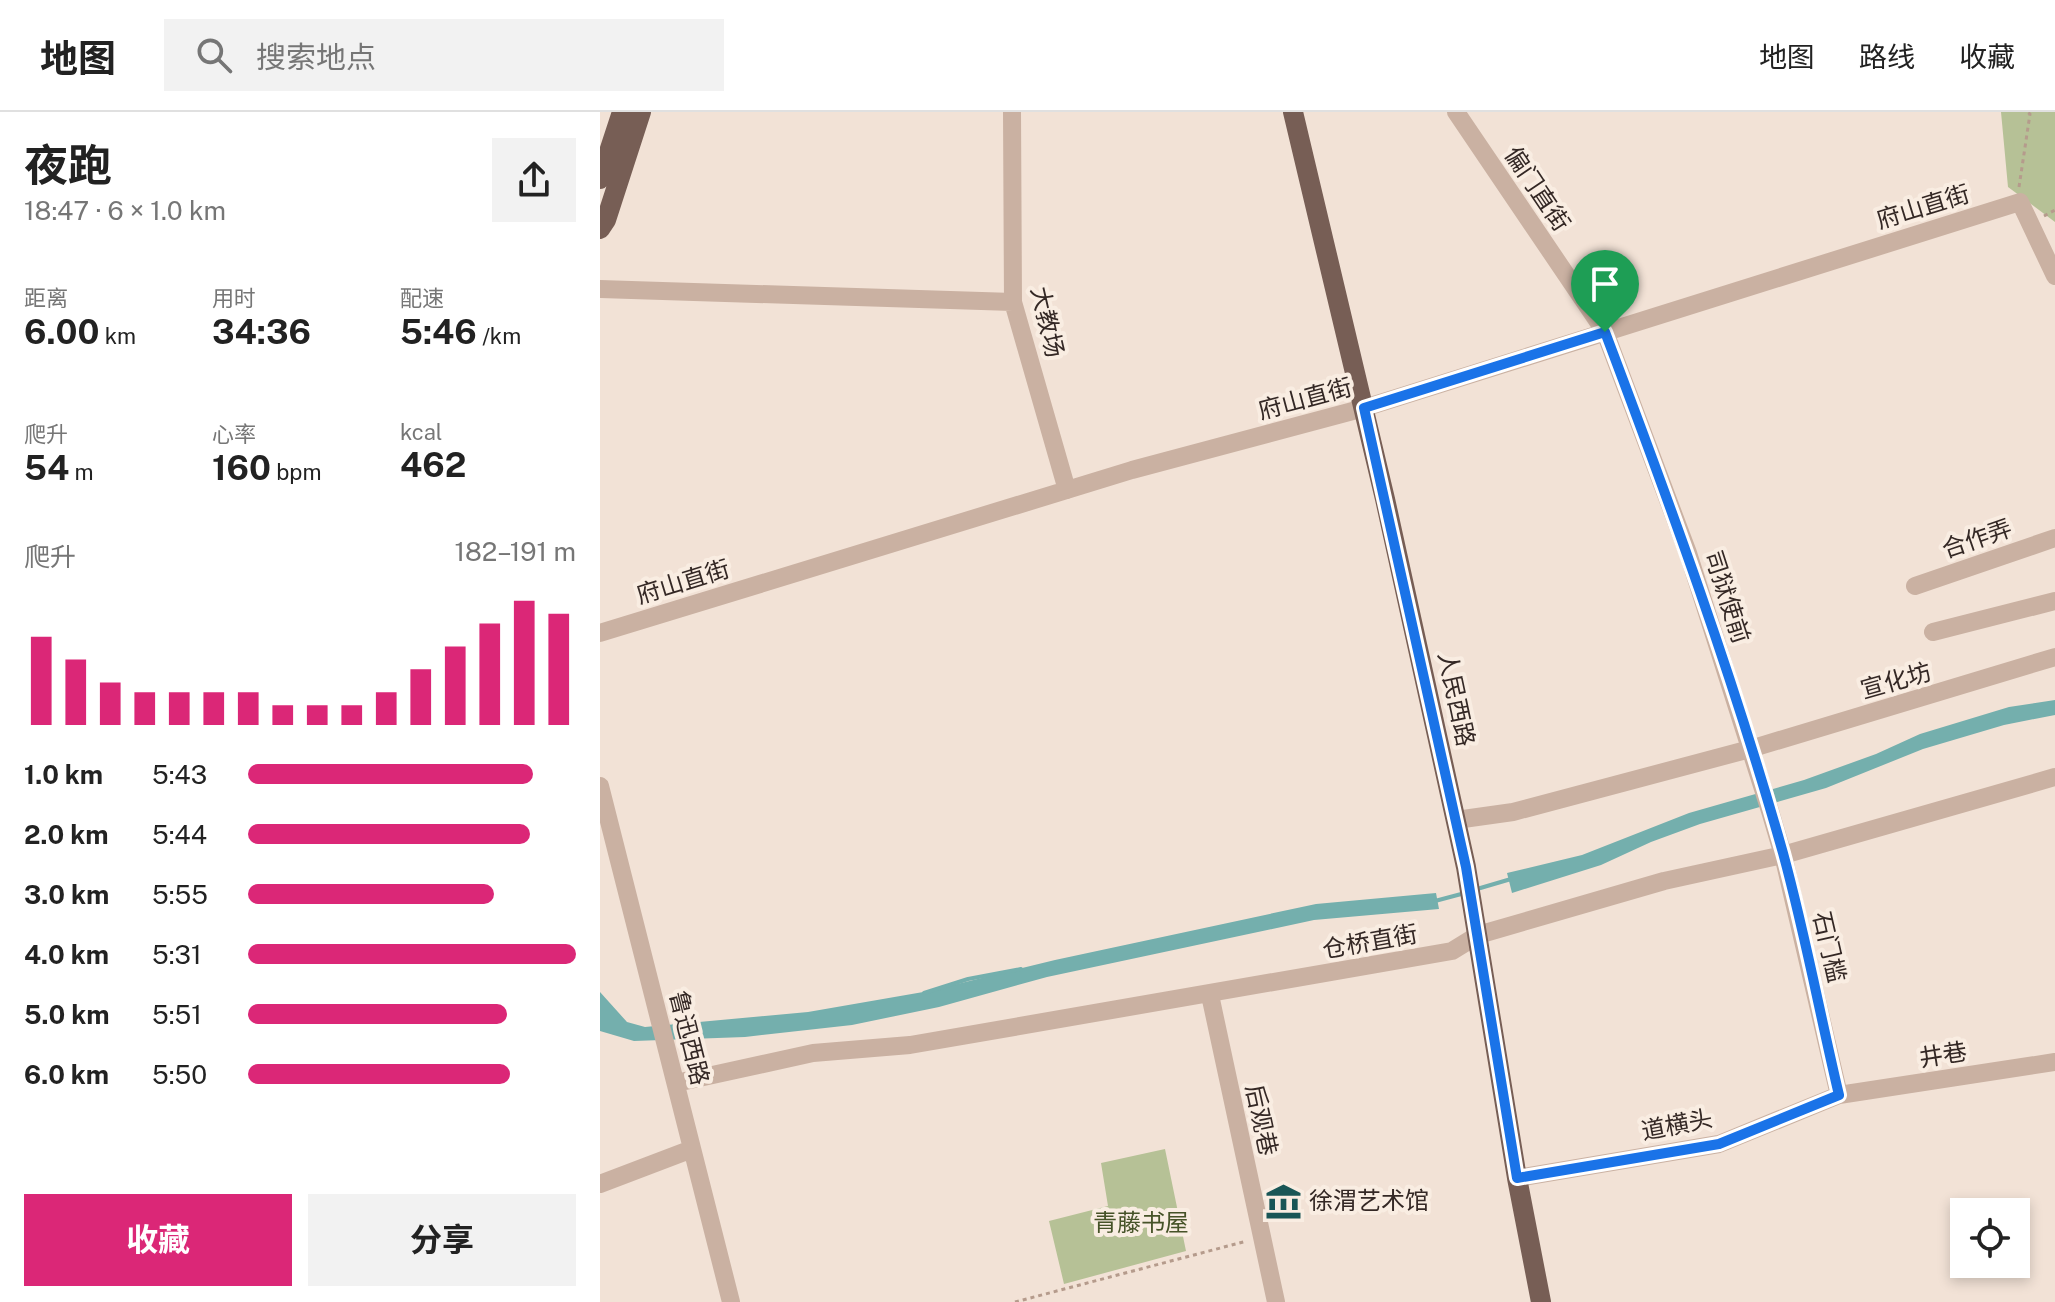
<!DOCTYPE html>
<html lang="zh">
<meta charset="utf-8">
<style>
body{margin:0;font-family:"Public Sans","Noto Sans SC",sans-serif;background:#f2f2f2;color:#222;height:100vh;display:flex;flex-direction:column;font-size:30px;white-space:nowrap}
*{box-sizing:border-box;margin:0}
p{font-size:26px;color:#767676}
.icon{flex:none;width:44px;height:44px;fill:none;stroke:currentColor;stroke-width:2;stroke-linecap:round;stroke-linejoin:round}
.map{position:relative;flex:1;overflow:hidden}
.drawer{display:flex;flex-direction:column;background:#fff;width:600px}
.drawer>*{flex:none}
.tools{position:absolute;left:1350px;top:1086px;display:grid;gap:16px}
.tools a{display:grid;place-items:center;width:80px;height:80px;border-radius:0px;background:#fff;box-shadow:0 4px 12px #0003;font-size:40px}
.pin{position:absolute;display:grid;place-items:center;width:68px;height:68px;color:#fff;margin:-82px -34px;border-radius:50% 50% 50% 0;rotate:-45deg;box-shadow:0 0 8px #0007}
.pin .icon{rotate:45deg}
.round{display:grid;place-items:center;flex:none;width:84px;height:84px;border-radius:0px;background:#f2f2f2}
.head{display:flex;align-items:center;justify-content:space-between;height:136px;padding:0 24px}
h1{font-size:44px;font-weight:700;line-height:60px}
.metrics{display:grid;grid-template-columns:repeat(3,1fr);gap:12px;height:136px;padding:8px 24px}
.metrics div{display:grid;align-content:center}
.metrics b{font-size:34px;font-weight:700}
.metrics small{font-size:22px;font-weight:400}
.metrics p{font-size:22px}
.chart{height:224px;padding:16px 24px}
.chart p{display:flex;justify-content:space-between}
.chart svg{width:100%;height:144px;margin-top:8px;stroke:#db2777;stroke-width:6}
.action{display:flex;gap:16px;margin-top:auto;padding:16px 24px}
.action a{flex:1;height:92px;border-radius:0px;background:#db2777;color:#fff;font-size:32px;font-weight:700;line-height:92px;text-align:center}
.action a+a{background:#f2f2f2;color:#222}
ul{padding:0 24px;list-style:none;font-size:26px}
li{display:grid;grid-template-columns:128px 96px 1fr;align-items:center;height:60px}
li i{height:20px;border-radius:10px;background:#db2777}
header{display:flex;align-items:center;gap:48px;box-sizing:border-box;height:112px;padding:0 40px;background:#fff;border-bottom:2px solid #e0e0e0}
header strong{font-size:38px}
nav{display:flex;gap:44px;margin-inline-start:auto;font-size:28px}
.search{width:560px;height:72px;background:#f2f2f2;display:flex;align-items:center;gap:20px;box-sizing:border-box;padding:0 28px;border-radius:0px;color:#767676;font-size:30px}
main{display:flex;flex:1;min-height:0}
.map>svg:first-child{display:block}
.green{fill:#b6c196}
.water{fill:#74afad}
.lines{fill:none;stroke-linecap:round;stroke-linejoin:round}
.stream{stroke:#74afad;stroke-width:4}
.path{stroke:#b59b8c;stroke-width:3;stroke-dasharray:4 4;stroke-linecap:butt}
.minor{stroke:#cab1a2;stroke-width:18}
.major{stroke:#775e55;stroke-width:20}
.route-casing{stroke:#fff;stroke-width:16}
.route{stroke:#1a73e8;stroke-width:10}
.labels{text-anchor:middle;stroke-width:8;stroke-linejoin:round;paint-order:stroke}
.street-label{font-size:24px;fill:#342825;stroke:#f9ede2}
.poi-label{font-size:24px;fill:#342825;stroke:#f9ede2;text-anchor:start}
.park-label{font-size:24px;fill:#465328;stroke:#f9ede2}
</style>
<header>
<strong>地图</strong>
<div class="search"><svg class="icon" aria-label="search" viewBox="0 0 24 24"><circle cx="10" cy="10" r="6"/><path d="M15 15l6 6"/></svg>搜索地点</div>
<nav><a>地图</a><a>路线</a><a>收藏</a></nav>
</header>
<main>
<section class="drawer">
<div class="head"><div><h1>夜跑</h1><p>18:47 · 6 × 1.0 km</p></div><a class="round"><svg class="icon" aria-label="share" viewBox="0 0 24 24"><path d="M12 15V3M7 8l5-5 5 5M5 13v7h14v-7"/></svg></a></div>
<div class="metrics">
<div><p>距离</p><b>6.00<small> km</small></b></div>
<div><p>用时</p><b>34:36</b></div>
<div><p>配速</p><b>5:46<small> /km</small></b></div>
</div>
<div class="metrics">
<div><p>爬升</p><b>54<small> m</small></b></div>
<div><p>心率</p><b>160<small> bpm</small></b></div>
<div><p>kcal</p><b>462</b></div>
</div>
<div class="chart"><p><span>爬升</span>182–191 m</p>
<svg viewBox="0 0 160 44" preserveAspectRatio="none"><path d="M5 44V17M15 44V24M25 44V31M35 44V34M45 44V34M55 44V34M65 44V34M75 44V38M85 44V38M95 44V38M105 44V34M115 44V27M125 44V20M135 44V13M145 44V6M155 44V10"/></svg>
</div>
<ul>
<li><b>1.0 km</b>5:43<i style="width:87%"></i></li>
<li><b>2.0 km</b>5:44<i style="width:86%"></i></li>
<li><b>3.0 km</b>5:55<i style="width:75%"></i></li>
<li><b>4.0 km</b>5:31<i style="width:100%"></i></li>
<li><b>5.0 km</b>5:51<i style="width:79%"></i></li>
<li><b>6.0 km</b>5:50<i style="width:80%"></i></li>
</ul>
<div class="action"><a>收藏</a><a>分享</a></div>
</section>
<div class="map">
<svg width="1455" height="1190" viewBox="0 0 1455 1190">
<rect width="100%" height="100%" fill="#f2e2d6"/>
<!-- green -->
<path class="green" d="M1401,0H1455V110L1408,75Z
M565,1037L586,1139L464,1172L449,1109L508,1094L501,1051Z"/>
<!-- water -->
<path class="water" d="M1455,588V603L1404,613L1323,637L1226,676L1100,712L1051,730L1001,753L912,781L907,761L982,743L1089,701L1204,668L1276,642L1320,622L1409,595Z
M836,781L839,797L714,808L447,865L339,895L252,913L145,925L34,929L0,919V880L27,910L45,915L208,900L329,879L455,848L716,792Z"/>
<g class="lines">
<!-- stream -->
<path class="stream" d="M877,777L911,767
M835,789L865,781
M324,881L368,867L421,857"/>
<!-- path -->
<path class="path" d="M1419,75L1430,2L1427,0
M1444,104L1455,98
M415,1190L647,1129"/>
<!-- minor -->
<path class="minor" d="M412,0L413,190L467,378
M856,0L1005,220L1088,441L1170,699L1183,743L1239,983
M0,177L413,190
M1315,474L1455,426
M1333,520L1455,489
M0,521L532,358L764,296L1420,90L1455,164
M0,674L131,1190
M856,708L913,700L1150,637L1455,545
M610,883L676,1190
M76,971L213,941L310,933L852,839L878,823L1064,769L1183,743L1455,665
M917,1066L1119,1032L1239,983L1455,950
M0,1072L92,1037"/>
<!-- major -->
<path class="major" d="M693,0L785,387L866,755L917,1066L941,1190
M0,67L22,0
M0,117L6,108L41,0"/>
</g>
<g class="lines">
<defs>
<path id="route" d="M1005,220C1070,392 1133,564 1183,741C1205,821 1220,903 1239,983L1119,1032L917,1066L866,755L764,296Z"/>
</defs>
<!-- route casing -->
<use href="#route" class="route-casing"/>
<!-- route -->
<use href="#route" class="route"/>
</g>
<!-- icons -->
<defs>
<symbol id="museum-bare" viewBox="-9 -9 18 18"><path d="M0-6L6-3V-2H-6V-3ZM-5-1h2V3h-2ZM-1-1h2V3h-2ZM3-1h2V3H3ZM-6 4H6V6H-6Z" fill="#195656" stroke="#f9ede2" stroke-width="2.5" paint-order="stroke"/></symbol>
</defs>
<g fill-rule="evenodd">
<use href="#museum-bare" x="658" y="1064" width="51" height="51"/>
</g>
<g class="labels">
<!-- street labels -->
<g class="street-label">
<text transform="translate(937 77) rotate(56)" y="8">偏门直街</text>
<text transform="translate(1323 95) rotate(-17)" y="8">府山直街</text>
<text transform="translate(447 210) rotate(77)" y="8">大教场</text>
<text transform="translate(705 287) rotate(-15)" y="8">府山直街</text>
<text transform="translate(1377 427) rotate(-19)" y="8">合作弄</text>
<text transform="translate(83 470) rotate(-17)" y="8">府山直街</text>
<text transform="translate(1127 485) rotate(72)" y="8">司狱使前</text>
<text transform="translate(1296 569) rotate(-16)" y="8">宣化坊</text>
<text transform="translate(856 587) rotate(78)" y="8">人民西路</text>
<text transform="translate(770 830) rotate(-10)" y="8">仓桥直街</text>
<text transform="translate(1229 835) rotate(77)" y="8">石门槛</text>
<text transform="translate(89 926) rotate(76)" y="8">鲁迅西路</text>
<text transform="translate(1343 943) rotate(-9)" y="8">井巷</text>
<text transform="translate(661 1008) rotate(78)" y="8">后观巷</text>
<text transform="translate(1077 1013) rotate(-11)" y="8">道横头</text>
</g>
<!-- poi labels -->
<g class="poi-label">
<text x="709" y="1097">徐渭艺术馆</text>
</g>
<!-- park labels -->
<g class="park-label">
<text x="541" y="1119">青藤书屋</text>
</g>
</g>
</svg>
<div class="tools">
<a><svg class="icon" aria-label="locate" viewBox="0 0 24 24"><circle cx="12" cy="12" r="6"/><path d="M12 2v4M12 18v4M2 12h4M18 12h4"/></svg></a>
</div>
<div class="pin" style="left:1005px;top:220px;background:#1e9e55"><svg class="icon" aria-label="arrive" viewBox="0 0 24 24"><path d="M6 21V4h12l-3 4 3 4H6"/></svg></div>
</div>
</main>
